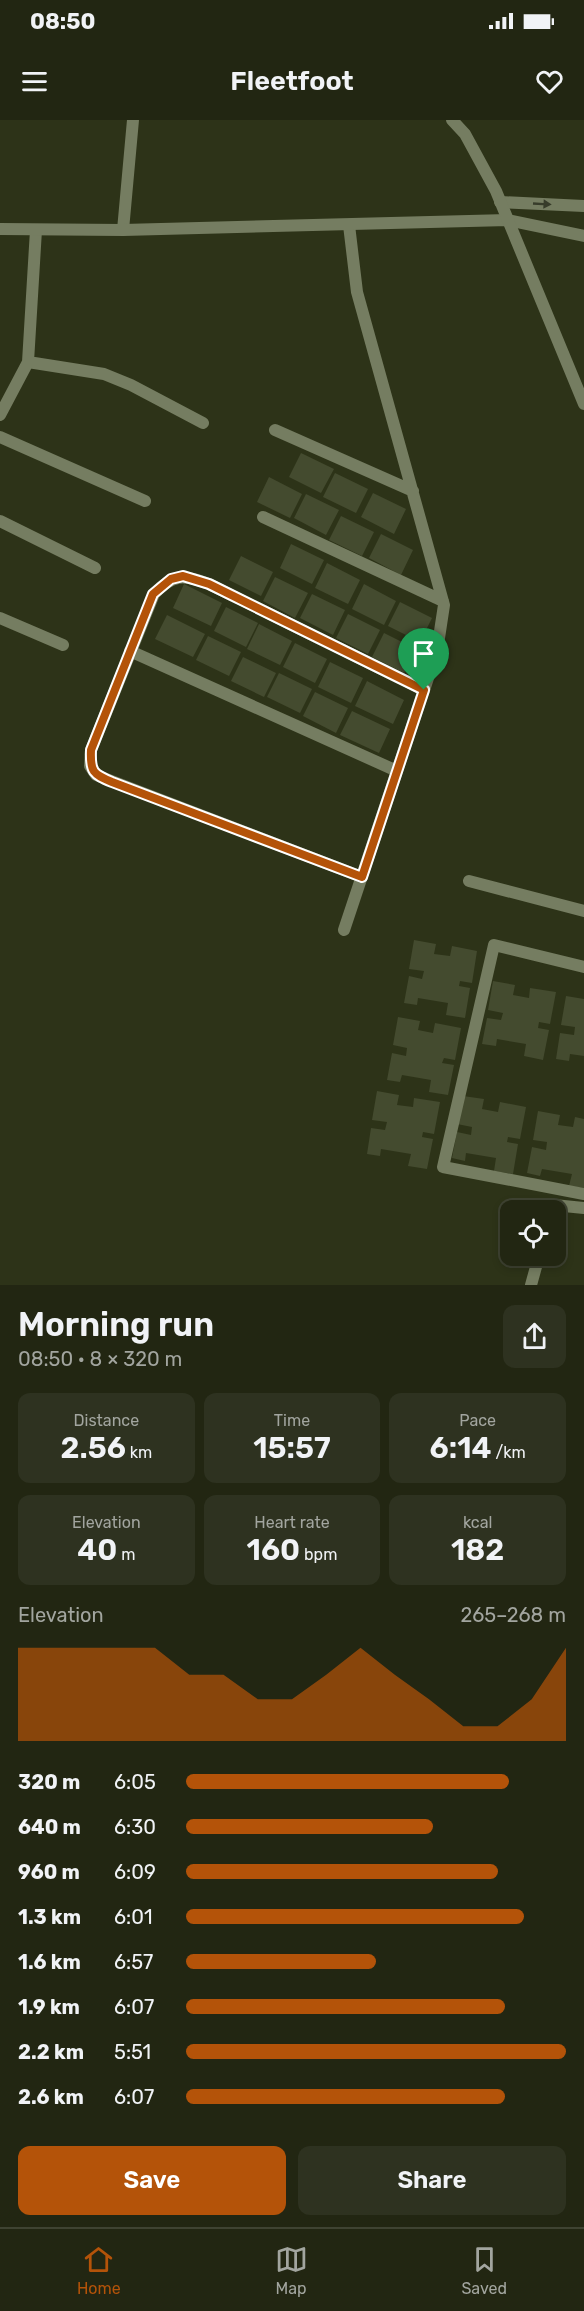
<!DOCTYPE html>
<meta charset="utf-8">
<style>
body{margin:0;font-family:Rubik,sans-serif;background:#2e3220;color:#f1f3f6;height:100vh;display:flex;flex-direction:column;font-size:22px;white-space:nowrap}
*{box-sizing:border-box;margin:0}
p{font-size:20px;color:#a2a59f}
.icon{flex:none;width:33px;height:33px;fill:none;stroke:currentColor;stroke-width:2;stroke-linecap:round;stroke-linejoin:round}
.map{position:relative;height:1165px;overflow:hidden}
.drawer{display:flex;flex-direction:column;background:#222612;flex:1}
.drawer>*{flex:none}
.controls{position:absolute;left:500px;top:1080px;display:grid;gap:12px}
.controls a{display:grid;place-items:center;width:66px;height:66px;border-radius:12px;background:#222612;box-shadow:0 3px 9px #0003,0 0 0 2px #3f4332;font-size:30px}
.pin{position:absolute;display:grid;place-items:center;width:51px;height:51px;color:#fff;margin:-62px -26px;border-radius:50% 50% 50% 0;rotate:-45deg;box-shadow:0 0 6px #0007}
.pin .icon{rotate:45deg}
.round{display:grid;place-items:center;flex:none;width:63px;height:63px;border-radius:12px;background:#2e3220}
.headline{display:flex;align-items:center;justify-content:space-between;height:102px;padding:0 18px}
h1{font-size:33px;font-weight:600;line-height:45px}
.stats{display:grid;grid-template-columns:repeat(3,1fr);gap:9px;height:102px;padding:6px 18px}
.stats div{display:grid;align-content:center;border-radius:12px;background:#2e3220;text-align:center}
.stats b{font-size:30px;font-weight:600}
.stats small{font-size:16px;font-weight:400}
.stats p{font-size:16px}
.chart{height:168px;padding:12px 18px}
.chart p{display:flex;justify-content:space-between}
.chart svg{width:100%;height:108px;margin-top:6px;fill:#b45309;opacity:.7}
.cta{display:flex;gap:12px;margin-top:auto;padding:12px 18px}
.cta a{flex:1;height:69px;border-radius:12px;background:#b45309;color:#fff;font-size:24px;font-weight:600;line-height:69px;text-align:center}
.cta a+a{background:#2e3220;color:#f1f3f6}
ul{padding:0 18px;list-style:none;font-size:20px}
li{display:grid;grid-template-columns:96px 72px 1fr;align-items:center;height:45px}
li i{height:15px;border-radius:8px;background:#b45309}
.status{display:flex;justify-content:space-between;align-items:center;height:42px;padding:0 30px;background:#222612;direction:ltr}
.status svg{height:16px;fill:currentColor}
header{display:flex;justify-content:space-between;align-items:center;height:78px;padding:0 18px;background:#222612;font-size:27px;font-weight:600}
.tab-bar{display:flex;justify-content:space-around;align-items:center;height:84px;border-top:2px solid #3f4332;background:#222612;font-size:16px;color:#a2a59f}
.tab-bar a{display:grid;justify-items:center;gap:3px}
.tab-bar .selected{color:#b45309}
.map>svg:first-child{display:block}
.building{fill:#444b2f}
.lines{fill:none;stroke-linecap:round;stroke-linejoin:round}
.service{stroke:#757d61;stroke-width:12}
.minor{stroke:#757d61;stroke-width:12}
.tertiary{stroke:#757d61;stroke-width:12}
.oneway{fill:#373c2a}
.route-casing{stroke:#fff;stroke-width:12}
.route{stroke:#b45309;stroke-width:8}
</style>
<div class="status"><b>08:50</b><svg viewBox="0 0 49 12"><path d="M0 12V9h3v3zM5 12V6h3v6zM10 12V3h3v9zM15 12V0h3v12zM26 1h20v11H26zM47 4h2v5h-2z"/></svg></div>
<header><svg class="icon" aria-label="menu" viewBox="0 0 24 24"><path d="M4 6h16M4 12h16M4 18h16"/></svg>Fleetfoot<svg class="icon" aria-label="heart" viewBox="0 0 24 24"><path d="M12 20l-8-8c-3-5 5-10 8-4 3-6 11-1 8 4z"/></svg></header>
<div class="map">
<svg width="584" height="1165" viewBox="0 0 584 1165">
<rect width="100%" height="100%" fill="#2d3318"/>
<!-- building -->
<path class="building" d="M301,333L334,349L321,373L289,357Z
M335,353L368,369L356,393L323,377Z
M269,357L302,374L290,398L257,382Z
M373,373L406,389L394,414L361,397Z
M306,374L339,390L326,415L294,398Z
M341,396L374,412L362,436L329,420Z
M381,414L413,430L401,455L369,438Z
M291,424L324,440L312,464L280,448Z
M241,436L273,452L261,476L229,460Z
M327,443L360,460L348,484L315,468Z
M275,457L308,473L295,498L263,481Z
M184,464L222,483L211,506L173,488Z
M364,464L396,481L384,505L352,489Z
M312,474L345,490L333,515L300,498Z
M400,482L432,498L420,522L388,506Z
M226,487L258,503L246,527L214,511Z
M348,494L380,510L368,534L336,518Z
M167,495L205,514L193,537L155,519Z
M259,504L292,521L280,545L247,529Z
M384,513L416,529L404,553L372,537Z
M208,516L241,532L229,556L196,540Z
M295,523L327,539L315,563L283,547Z
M243,537L276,553L264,577L231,561Z
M330,542L363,558L351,583L318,567Z
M279,553L312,569L300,593L267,577Z
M367,561L404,580L393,604L355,586Z
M315,572L348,588L336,613L303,596Z
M352,591L390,609L379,633L340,615Z
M414,820L436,824L434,834L450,836L452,826L477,831L472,863L460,861L459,866L470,868L465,898L446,895L448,883L418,878L417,885L404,883L409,856L422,859L424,851L409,849Z
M493,861L515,865L513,875L529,878L530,868L556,872L550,904L539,902L538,908L549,910L543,940L524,936L526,924L497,919L496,926L482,924L487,898L501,900L503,893L488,890Z
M566,876L584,879V936L570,934L569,941L556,939L560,913L574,915L575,907L561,905Z
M398,897L420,901L418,910L433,913L435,903L461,908L455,940L444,938L442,943L454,945L448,975L429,972L431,960L402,955L400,962L387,960L392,933L406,936L407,928L393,925Z
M377,971L399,975L397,985L413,987L414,978L440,982L434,1014L423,1012L422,1017L433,1019L427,1049L408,1046L411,1034L381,1029L380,1036L367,1034L371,1008L385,1010L387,1002L372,1000Z
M463,976L484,979L482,989L498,992L500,982L526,987L520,1019L508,1017L507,1022L518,1024L513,1054L494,1051L496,1038L466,1033L465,1041L452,1038L457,1012L471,1015L472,1007L457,1004Z
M538,991L560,995L558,1005L573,1007L575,997L584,999V1068L569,1066L572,1054L542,1049L540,1056L527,1053L532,1027L546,1030L547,1022L533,1020Z"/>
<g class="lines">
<!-- service -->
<path class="service" d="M123,110L133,0
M28,242L104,254L131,265L203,303
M0,295L28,242L36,110
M275,310L413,371
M0,317L145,381
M263,397L443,481
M0,401L95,448
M0,498L63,525
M130,531L397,651
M362,757L96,655L90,646L91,630L154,474C172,454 184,454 209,464L424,570
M469,761L584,791
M344,810L437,531L444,485L357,172L349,105
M584,847L494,825L443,1047L584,1074
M553,1090L554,1085L584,1088
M531,1165L539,1136"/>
<!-- minor -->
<path class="minor" d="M500,82L584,86
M0,109L123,110L508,100L584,116"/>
<!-- tertiary -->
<path class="tertiary" d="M452,0L465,14L496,71L584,284"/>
</g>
<!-- one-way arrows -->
<defs><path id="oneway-solid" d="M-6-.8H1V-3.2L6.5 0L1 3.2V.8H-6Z" transform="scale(1.5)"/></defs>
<use class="oneway" href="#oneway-solid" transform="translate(542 84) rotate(3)"/>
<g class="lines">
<defs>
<path id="route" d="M183,456L209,464L424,570L362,757L112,662C93,654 90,652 91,630L153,474L171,459Z"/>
</defs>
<!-- route casing -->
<use href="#route" class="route-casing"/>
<!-- route -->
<use href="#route" class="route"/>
</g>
</svg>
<div class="controls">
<a><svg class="icon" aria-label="locate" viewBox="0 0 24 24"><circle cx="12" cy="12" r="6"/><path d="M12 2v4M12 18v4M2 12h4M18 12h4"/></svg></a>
</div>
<div class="pin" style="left:424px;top:570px;background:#1e9e55"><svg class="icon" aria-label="arrive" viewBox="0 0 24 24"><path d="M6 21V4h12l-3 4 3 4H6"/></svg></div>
</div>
<section class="drawer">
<div class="headline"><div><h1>Morning run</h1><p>08:50 · 8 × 320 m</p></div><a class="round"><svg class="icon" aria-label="share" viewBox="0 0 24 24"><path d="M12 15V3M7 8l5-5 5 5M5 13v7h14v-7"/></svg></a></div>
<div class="stats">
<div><p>Distance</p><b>2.56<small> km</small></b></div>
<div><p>Time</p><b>15:57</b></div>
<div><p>Pace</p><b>6:14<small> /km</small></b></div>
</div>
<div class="stats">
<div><p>Elevation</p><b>40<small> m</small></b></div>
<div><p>Heart rate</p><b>160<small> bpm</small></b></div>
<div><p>kcal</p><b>182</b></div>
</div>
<div class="chart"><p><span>Elevation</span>265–268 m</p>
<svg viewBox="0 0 160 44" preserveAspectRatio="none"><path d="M0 44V6L10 6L20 6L30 6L40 6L50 17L60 17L70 27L80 27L90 17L100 6L110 17L120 27L130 38L140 38L150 27L160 6V44z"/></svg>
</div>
<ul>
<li><b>320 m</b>6:05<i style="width:85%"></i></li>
<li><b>640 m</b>6:30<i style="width:65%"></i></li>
<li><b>960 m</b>6:09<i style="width:82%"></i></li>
<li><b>1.3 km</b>6:01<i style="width:89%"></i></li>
<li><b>1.6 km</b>6:57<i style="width:50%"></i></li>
<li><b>1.9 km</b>6:07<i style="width:84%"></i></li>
<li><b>2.2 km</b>5:51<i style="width:100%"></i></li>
<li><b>2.6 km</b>6:07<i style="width:84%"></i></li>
</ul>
<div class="cta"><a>Save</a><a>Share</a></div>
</section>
<nav class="tab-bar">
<a class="selected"><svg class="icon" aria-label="home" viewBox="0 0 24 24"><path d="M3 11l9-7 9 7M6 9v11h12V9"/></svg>Home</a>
<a><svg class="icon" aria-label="map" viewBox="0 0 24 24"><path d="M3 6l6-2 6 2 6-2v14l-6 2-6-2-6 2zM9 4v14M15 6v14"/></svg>Map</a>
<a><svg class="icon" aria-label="saved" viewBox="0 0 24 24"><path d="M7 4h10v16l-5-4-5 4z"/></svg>Saved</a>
</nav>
